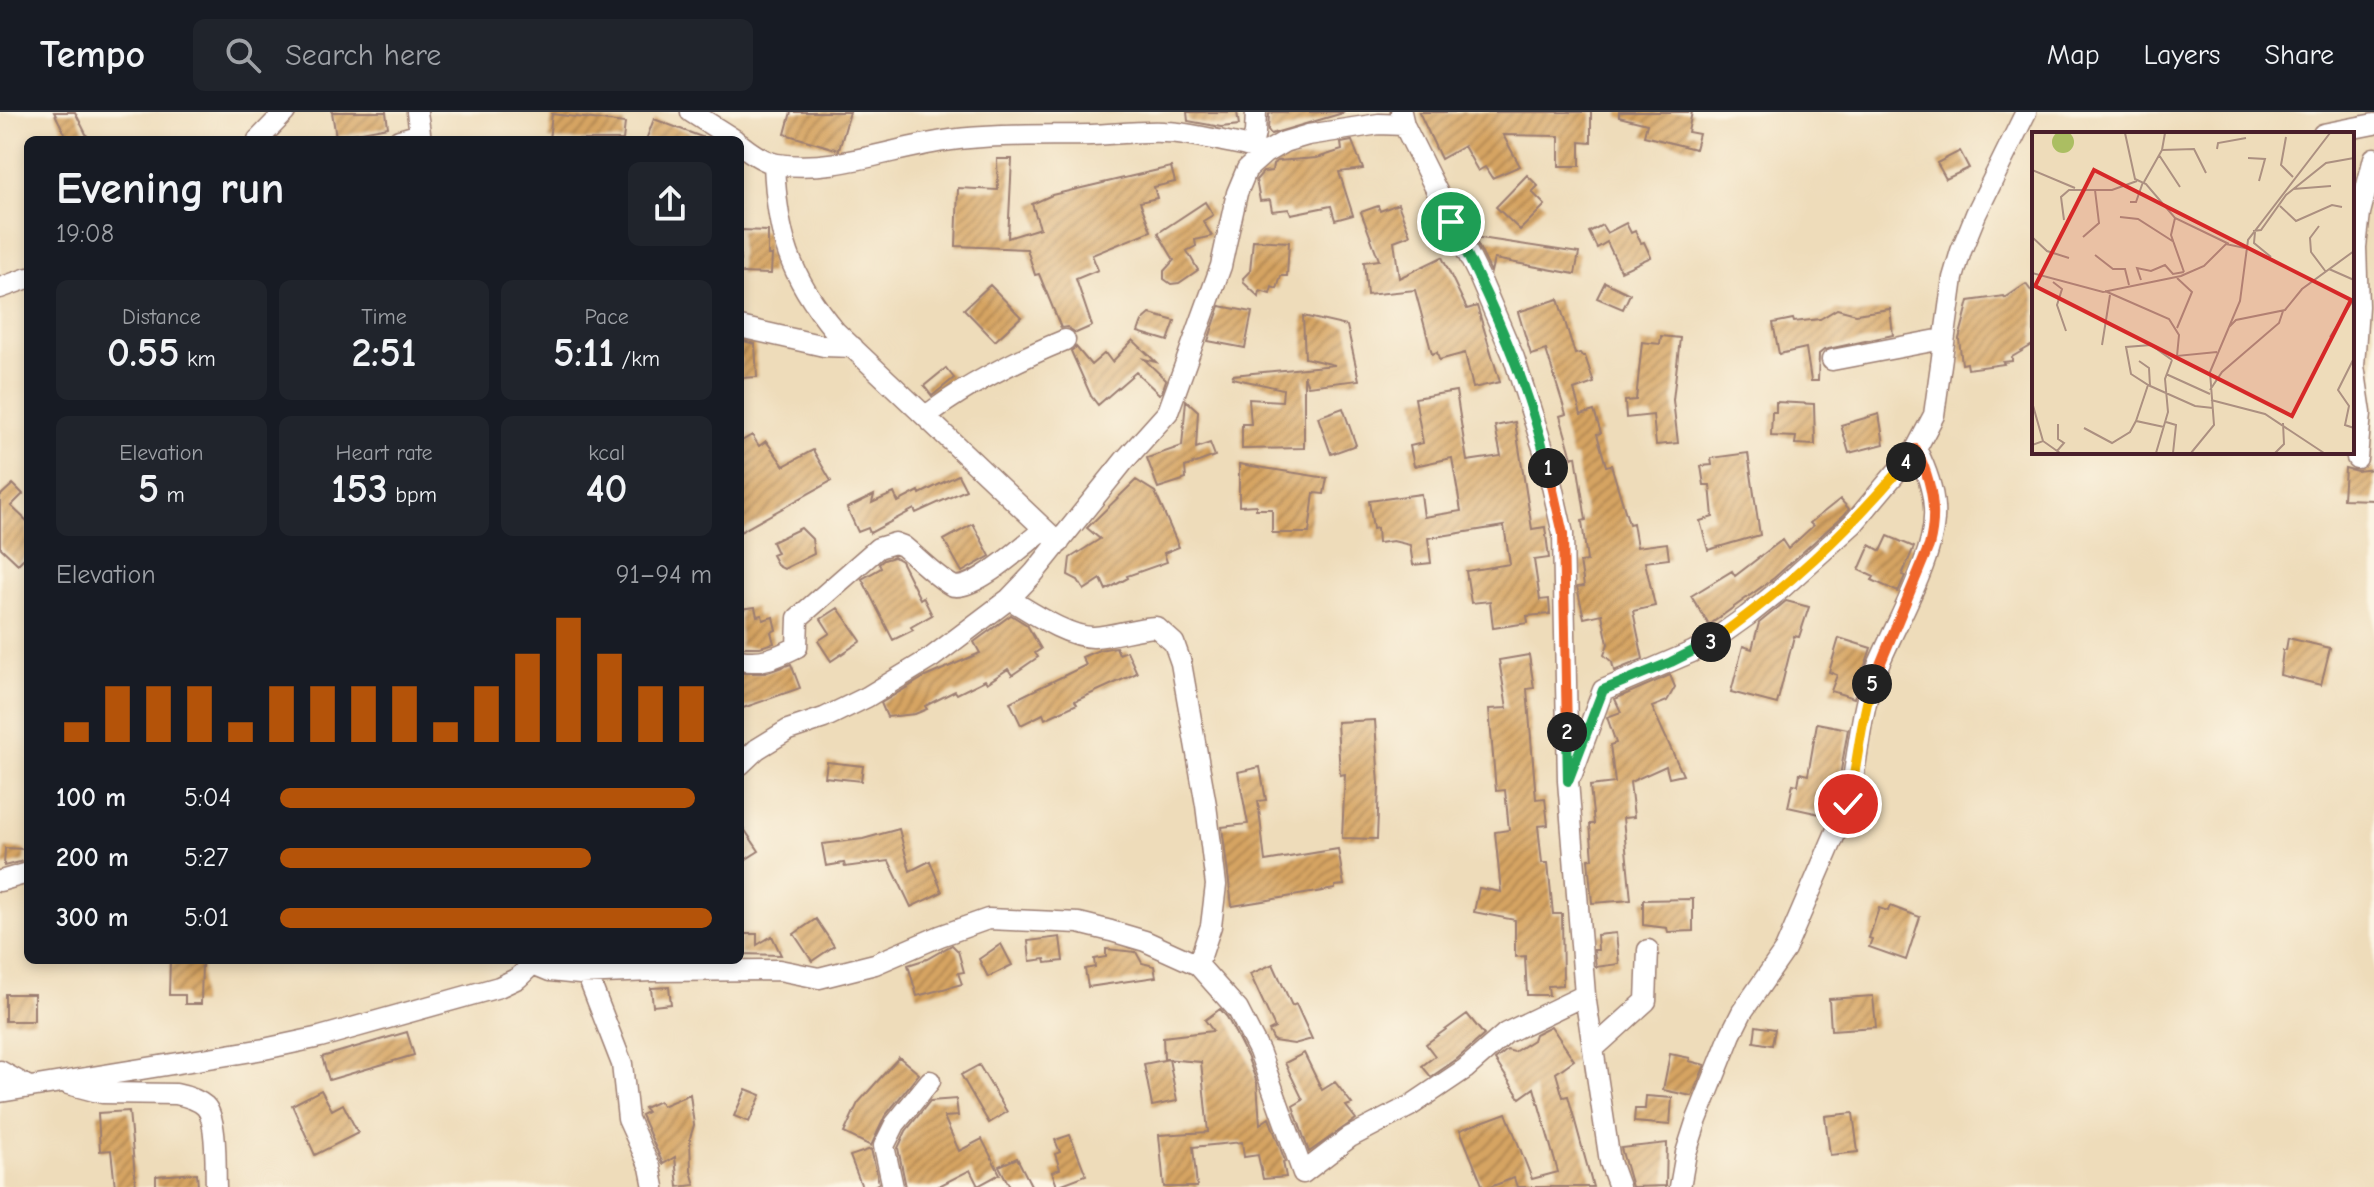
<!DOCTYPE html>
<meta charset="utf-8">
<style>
body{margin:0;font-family:"Comic Neue",sans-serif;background:#20242c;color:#f1f3f6;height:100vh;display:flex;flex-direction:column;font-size:30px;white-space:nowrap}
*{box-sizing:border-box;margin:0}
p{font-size:26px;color:#9ea1a6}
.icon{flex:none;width:44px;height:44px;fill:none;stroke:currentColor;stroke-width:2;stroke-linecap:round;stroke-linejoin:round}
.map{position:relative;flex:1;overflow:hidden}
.drawer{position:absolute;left:24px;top:24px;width:720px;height:828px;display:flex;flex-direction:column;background:#171b24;border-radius:12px;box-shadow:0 4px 12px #0003}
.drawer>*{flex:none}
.pin{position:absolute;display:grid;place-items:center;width:68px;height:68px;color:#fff;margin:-34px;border:4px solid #fff;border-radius:50%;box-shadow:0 2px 8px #0007}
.km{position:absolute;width:40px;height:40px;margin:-20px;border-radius:50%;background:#222;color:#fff;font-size:22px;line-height:40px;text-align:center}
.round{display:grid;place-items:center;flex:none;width:84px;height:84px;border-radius:12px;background:#20242c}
.overview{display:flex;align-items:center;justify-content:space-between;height:136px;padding:0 32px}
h1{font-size:44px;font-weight:700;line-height:60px}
.figures{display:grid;grid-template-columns:repeat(3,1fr);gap:12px;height:136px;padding:8px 32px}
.figures div{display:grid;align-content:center;border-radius:12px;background:#20242c;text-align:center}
.figures b{font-size:40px;font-weight:700}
.figures small{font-size:22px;font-weight:400}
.figures p{font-size:22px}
.chart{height:224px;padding:16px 32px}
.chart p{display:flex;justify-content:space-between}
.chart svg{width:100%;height:144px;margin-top:8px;stroke:#b45309;stroke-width:6}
ul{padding:0 32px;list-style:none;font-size:26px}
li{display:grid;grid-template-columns:128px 96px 1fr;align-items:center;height:60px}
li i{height:20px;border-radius:10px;background:#b45309}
header{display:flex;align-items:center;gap:48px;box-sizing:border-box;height:112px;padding:0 40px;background:#171b24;border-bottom:2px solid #363941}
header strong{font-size:38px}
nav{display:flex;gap:44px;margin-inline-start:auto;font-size:28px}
.search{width:560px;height:72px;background:#20242c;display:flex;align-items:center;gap:20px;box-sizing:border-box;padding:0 28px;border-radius:12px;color:#9ea1a6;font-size:30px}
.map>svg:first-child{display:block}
.building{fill:url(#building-hatch)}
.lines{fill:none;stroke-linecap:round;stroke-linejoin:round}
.minor-casing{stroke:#9c7e72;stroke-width:23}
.minor{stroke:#fff;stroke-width:20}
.split-1-casing{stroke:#fff;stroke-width:16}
.split-2-casing{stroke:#fff;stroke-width:16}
.split-3-casing{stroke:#fff;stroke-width:16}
.split-4-casing{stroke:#fff;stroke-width:16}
.split-5-casing{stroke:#fff;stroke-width:16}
.split-6-casing{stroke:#fff;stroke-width:16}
.split-1{stroke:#22a559;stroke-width:10}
.split-2{stroke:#f0652b;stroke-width:10}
.split-3{stroke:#22a559;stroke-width:10}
.split-4{stroke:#f5b400;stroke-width:10}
.split-5{stroke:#f0652b;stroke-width:10}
.split-6{stroke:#f5b400;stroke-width:10}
.inset-road{fill:none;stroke:#ac9081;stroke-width:2}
.view{fill:#d62828;fill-opacity:0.15;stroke:#d62828;stroke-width:4}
.inset-edge{fill:none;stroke:#4a1f2b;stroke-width:4}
</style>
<header>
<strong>Tempo</strong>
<div class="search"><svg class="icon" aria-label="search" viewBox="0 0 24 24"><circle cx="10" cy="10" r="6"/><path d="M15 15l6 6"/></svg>Search here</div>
<nav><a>Map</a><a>Layers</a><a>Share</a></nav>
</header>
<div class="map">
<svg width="2374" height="1075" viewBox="0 0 2374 1075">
<defs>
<pattern id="building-hatch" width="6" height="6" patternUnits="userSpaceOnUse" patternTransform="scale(2)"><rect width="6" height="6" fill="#d6a462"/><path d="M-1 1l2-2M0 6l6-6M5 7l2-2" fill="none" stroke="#b08551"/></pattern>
</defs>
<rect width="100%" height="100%" fill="#fcf5e5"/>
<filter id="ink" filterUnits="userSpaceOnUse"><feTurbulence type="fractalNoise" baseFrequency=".0125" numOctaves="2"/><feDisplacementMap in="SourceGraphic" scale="16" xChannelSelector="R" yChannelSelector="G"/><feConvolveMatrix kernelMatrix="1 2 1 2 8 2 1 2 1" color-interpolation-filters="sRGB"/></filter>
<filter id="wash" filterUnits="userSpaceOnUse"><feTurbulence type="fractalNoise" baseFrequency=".006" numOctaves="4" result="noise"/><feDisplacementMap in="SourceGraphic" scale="32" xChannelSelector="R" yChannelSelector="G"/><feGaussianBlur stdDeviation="1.8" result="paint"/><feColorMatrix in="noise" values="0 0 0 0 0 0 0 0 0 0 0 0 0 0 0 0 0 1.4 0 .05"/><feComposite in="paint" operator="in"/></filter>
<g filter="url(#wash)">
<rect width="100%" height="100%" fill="#eedcba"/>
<g id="blocks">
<!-- building -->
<path class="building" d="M54,0H75L89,28H68Z
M332,0H386L388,15L336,25Z
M791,0H850L839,38L785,22Z
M1187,0H1237L1239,13L1221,15L1188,9Z
M1274,0H1342L1343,1L1271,22L1268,18L1269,2Z
M1419,0H1591V31L1580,30V54H1559V24L1503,23L1520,54L1492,66L1485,55L1478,59L1464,34L1441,47Z
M1619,0H1692L1688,20L1699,22L1695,37L1644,24L1647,12L1619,5Z
M552,2L625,11L623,28H549Z
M654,7L707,27V28H646Z
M1352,29L1363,57L1339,60L1353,103L1335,108L1331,94L1291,102L1289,97L1272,99L1270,88L1260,89L1256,68L1263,60L1272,59L1273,52L1277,49L1317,46L1342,38L1341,31Z
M1960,39L1969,56L1946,67L1937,51Z
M997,47H1012L1008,126L1040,116L1032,92L1052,83L1171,55L1175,70L1154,75L1157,86L1140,90L1151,119L1092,143L1098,158L1076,167L1092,214L1076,221L1067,215L1061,216L1039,162L1035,163L1027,137L956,134L958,76L998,78Z
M1527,63L1538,74L1532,80L1545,93L1520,118L1496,95Z
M1205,90L1213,103L1203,109L1212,124L1195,128L1196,134L1187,139L1198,158L1179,171L1171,172L1164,167V159L1174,148L1158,121Z
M1398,92L1410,123L1394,129L1399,166L1442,145L1467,197L1477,194L1500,270L1473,276L1465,241L1439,248L1437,240L1432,242L1415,178L1367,183L1364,150L1379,148L1361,100L1378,94L1380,99Z
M1626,111L1631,121L1635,119L1641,131L1644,130L1651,145L1621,159L1607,130L1597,136L1589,120L1602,113L1607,121Z
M740,118L768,119V143H772L771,162L740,161Z
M1474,125L1579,141L1575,162L1494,147L1491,160Z
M1253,128L1289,130L1287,164H1281L1277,177L1272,175L1270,182L1260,179L1259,185L1244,171L1243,166L1250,159Z
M1605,170L1630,182L1623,197L1597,186Z
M2026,172L2034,183V232L2012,245V249L2003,250L2004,252L1968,257L1967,251L1962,252L1959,227L1969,189L2004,184L2005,186Z
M990,173L1021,205L995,229L964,197Z
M1558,187L1575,242L1580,241L1582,244H1585L1594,271L1574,278L1581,303L1594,299L1601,321L1597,322L1606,354L1611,353L1629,412L1633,411L1637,435L1667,431L1669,447L1645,450L1655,494L1633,499L1643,547L1614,559L1612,550L1604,543L1608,532L1602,502L1584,506L1577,475L1584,474L1580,450L1587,449L1582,409L1586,408L1576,344L1572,346L1560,304L1566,302L1546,238L1531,243L1518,200Z
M1220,194L1252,200L1245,236L1208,229Z
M1837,197L1856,202L1890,197L1893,223L1824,238L1819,242L1818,269H1811L1806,236L1779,242L1773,211L1793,207L1794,210L1820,207Z
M1150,202L1175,209L1168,229L1138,220L1142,209Z
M1303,204L1347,214L1359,268L1308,274L1304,263V336L1242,337V312H1251L1249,287L1282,289L1283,277L1232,266L1233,263L1335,253L1305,246Z
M1661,224L1680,226L1673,288L1678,331L1656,333L1653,303L1626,306L1625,289L1636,288L1642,230L1660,232Z
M740,228L755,232L757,265L740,266Z
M1133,228L1156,250L1144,247L1166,268L1162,280L1159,282L1136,260L1098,293L1091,284L1071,239L1076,235L1091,253L1105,241L1112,250Z
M946,256L954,266L932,284L924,274Z
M1456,279L1467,349L1501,344L1495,314L1515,310L1532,417L1545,415L1549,446L1534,448L1540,488L1549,487L1550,502L1527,504L1528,511L1493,516L1490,489L1471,491L1466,459L1510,452L1504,414L1428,426L1431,451L1413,453L1410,433L1393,429L1378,431L1377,416L1373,417L1369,389L1421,382L1424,405L1461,399L1452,346L1414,354L1410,334L1423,331L1415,286Z
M1186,288L1198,299L1196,336L1210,331L1215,344L1185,355L1186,367L1158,376L1147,346L1182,334Z
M1776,290L1814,292L1815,333L1795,332L1796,325L1771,324L1772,300H1776Z
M1343,296L1356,333L1331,342L1318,305Z
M1879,302L1884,332L1849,341L1841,313Z
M752,323L759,334L766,329L784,354L813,338L831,369L740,420V330Z
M1748,341L1760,423L1708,438L1700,409L1713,405L1710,373H1704L1701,354L1712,353L1711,346Z
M1239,352L1327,366L1324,382L1314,381L1309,421H1272V397H1256V393L1239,394Z
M2345,356L2357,359L2374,357V388L2343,387Z
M958,363L966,378L916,401L914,397L870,421L868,416L858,420L847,396L874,383L872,391L894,381L898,390L919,379L920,382Z
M1136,368L1155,380L1179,435L1164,441L1167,450L1127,464L1128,466L1106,478L1101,467L1084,478L1078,468L1068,463L1070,446L1100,427L1087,416Z
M13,372L23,382L11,394L28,410V442L18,452L0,435V384Z
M1840,387L1849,397L1844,403L1774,466L1709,513L1691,484L1732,459L1735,464L1782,428L1788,437L1813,414L1810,411Z
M973,412L990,444L962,460L944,428Z
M801,416L812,427L814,442L784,457L778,454L772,443L777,441L772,430Z
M1888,424L1914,435L1902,463L1905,464L1898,480L1872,468L1874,465L1859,458L1870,433L1881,439Z
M894,445L901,449L920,487L923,485L932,503L911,515L913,518L893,528L862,467L881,456L879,452L884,448Z
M1786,489L1809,495L1799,525L1794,524L1777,592L1731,580L1743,534L1752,537L1759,511Z
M755,495L757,504L762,503L763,508L773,505L776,518L771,520L774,531L760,535H740V497Z
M838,496L861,529L831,549L818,529L830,521L821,507Z
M1011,503L1027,513L1041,537L1035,541L1038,545L1012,563L1008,557L987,571L985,568L957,582L955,579L925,594L927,597L915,602L887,605L881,591L923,566L980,541L974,530Z
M1839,526L1871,536L1854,586L1831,579L1837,563L1829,560Z
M2288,526L2330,536L2321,573L2280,563L2283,538H2286Z
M1116,535L1119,542L1127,539L1137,561L1075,589L1077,592L1045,607L1043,602L1021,613L1010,590L1086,553L1082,545L1099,538Z
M1529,543L1534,576L1527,577L1536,687L1545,686L1548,713L1538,714L1542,751H1548L1553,802H1562L1563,873L1548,874L1549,883H1527L1525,844L1515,845V808L1474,800L1479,776L1501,780L1495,720L1509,718L1505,678L1496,679L1489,597L1507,596L1499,548Z
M791,552L800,576L740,597V561H765Z
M1670,563L1675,575L1667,589L1652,595L1683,663L1669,666L1666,654L1630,670L1634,705L1623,706L1631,788L1592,791L1588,747H1593L1590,712H1594L1590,674L1615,671L1610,633L1616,631L1607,605L1621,600L1615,587Z
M1375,608L1379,673L1377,727L1342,726L1345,662L1340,663L1337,610Z
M1817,611L1848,617L1838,676L1829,704L1788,695L1793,672L1798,673L1800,661L1808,663Z
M827,650L863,654L861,669L825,665Z
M1260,655L1266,688L1258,689L1265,749L1338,737L1344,773L1335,774V777L1232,794L1222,715L1248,712L1238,660Z
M740,711L759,739L740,751Z
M899,717L910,759L930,749L942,780L911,795L889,749L845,755L844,751L826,754L822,732L863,727Z
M5,736L25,737L24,749L4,754Z
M1693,787V819L1668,820L1667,816L1643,813V788Z
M1890,794L1920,805L1906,848L1869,835L1872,827L1869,826L1879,796L1888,799Z
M816,807L834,834L812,849L794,822Z
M1616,821L1619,852L1596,855L1594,838H1598L1597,823Z
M740,822H757V833L772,824L781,843L740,842Z
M1060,825L1063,849L1046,851L1045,847L1030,849L1028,829Z
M1001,832L1012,853L988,865L979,847Z
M952,833L958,839L964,860L958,861L962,872L917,884L908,853L927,847Z
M1106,837L1136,840L1142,851L1154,854L1156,865L1088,875L1085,857L1095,855L1094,847L1106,845Z
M170,848H202L201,892H185V883H169Z
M1273,852L1292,894L1296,892L1312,927L1294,932L1274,929L1269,919L1275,916L1250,862Z
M669,875L671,892L653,894L651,876Z
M5,882H34V909H5Z
M1873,884L1876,915L1831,918L1829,887Z
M1220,897L1227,905L1247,944L1257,971L1260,1012L1269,1006L1285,1049L1283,1050L1286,1065L1263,1067L1258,1043L1244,1045L1242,1030L1193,1035L1197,1075H1164L1159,1023L1208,1020L1201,950L1164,947L1163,925L1213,919L1205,908Z
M1467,902L1484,923L1457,947L1431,965L1422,954L1435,944L1426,932Z
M1551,914L1574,948L1556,961L1563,985L1568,984L1593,1075H1517L1514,1066L1490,1075H1483L1460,1018L1506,1001L1532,1067L1558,1060L1534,976L1520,986L1495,948L1507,938L1514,940L1533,928L1535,922Z
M1756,914L1775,917L1772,933L1754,930Z
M407,920L414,943L329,968L322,945Z
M1304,941L1322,978L1335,970L1352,992L1346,994L1356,1007L1309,1040L1293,994L1303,988L1285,951Z
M1670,942L1690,946L1689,949L1705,953L1692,984L1663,978Z
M899,945L919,962L885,1004L871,1034L844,1021L858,991Z
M1169,947L1177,989L1152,994L1144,952Z
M979,953L1007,1000L989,1011L961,963Z
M746,977L761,983L749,1010L734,1004Z
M321,978L332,998L343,992L358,1021L315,1043L292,993Z
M690,982L694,1013L690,1026L691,1059L695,1073L678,1075L675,1045L663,1052L641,1003L647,1000L644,996L659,989L662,994Z
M1646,984L1672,986L1670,1013L1634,1010L1635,997H1645Z
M956,987L958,1004L944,1005L959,1039L982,1027L1000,1062L978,1074L970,1058L937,1075H906L898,1036L906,1019L930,989Z
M129,999L136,1075H115L111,1038L100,1039L98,1001Z
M1853,1001L1858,1040L1830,1043L1825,1004Z
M1070,1023L1086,1063L1057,1074L1052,1060L1060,1057L1055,1042L1060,1040L1055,1028Z
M1667,1031L1666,1074L1632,1075L1621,1036Z
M871,1037L879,1071L872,1075H862L850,1044Z
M1017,1046L1032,1075H1010L999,1054Z
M197,1061L198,1075H156V1064Z"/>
</g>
</g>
<g filter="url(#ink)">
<use href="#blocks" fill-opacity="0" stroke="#9c7e72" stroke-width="2"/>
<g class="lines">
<defs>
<path id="minor" d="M417,0L421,28
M691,0L735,28
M1401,0L1404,13L1479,164L1514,246L1544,339L1563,422L1568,669L1585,883L1610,1050L1619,1075
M2323,22L2374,12
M258,28L285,0
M399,28L420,22
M740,32C750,40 764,50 777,52C835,61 894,35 951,28C998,22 1044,24 1091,23C1116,22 1140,19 1164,20C1183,20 1200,25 1218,28C1235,32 1250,33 1265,41
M1252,34L1255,21L1256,0
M774,52C777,123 789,164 835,219L1059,431
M0,176L28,166
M740,215L824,234L853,235
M1832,248L1943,227
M926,304C969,271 1016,248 1065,228
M2357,346L2361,301L2354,254L2358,194L2356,135L2360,101L2374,46
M1009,487C1031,500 1069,526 1094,525C1114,524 1135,516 1156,515L1174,531L1181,551L1206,693L1216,773L1211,814L1198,853
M740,548C762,552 777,545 797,535L798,506L878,436L895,431L903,434C918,446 934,463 951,473C970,483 1028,430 1044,417
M740,653L757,637L788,618L824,606L867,585L931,546L1009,487L1034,461L1124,349L1168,300L1221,154L1237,81L1247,57L1265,41L1284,30L1308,23L1379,12L1404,13
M1572,662L1603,578L1692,540L1712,529L1747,504L1782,476L1853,412L1916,337L1934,303L1953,166L1961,139L1976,102L2026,0
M0,769L28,761
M533,852L550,859L580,862L652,859L779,858L819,866L875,852L940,824L988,807L1079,811L1111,819L1145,829L1198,853L1238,898L1259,939L1303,1061L1350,1025L1410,994L1465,957L1506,921L1585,883
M587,862L622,952L628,1007L650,1055L654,1075
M1593,937L1646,889L1648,838
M0,959L29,975
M68,972L102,981L176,982C186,984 197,987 205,994C218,1007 215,1057 216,1075
M0,980L264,937L320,925L499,875L518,866L537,848
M893,1075L884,1034L895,1012L930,969
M1680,1075L1686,1041L1696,1010L1731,922L1742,900L1785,838L1848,692C1858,650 1859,607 1873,566C1891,517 1938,446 1934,395C1933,375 1925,355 1916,337"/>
</defs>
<!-- minor casing -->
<use href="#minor" class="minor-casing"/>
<!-- minor -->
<use href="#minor" class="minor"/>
</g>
</g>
<g class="lines" filter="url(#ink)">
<defs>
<path id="split-1" d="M1451,110C1491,188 1528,270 1548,356"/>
<path id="split-2" d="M1548,356L1563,422L1567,620"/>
<path id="split-3" d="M1567,620L1568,669L1603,578L1671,550L1711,530"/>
<path id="split-4" d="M1711,530C1787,476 1846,421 1906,350"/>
<path id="split-5" d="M1872,572L1929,434C1938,400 1932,368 1916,337L1906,350"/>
<path id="split-6" d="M1848,692C1858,652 1860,611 1872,572"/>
</defs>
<!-- split-1 casing -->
<use href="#split-1" class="split-1-casing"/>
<!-- split-2 casing -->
<use href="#split-2" class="split-2-casing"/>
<!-- split-3 casing -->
<use href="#split-3" class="split-3-casing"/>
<!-- split-4 casing -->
<use href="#split-4" class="split-4-casing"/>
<!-- split-5 casing -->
<use href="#split-5" class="split-5-casing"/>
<!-- split-6 casing -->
<use href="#split-6" class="split-6-casing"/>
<!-- split-1 -->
<use href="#split-1" class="split-1"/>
<!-- split-2 -->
<use href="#split-2" class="split-2"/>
<!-- split-3 -->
<use href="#split-3" class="split-3"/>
<!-- split-4 -->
<use href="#split-4" class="split-4"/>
<!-- split-5 -->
<use href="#split-5" class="split-5"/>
<!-- split-6 -->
<use href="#split-6" class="split-6"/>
</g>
<!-- overview -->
<g transform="translate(2032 20)">
<rect width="322" height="322" fill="#eedcba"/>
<path d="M20 10a11 11 0 1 1 22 0a11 11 0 1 1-22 0Z" fill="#abbe62"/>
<path class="inset-road" d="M93,1L103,47L114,52L143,86L197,112M254,5L249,33L261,45M185,17L186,11L214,6M130,18L162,17L174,41M127,23L148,55M216,26L233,27L227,49M0,38L43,56M112,50L130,18L133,1M261,57L299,54M98,70H104L111,50M248,74L264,89L300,73L310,75M88,85L106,87L142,110M143,86L139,103L152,140M32,88L29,65L37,58H80L105,49M287,94L278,106L279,120L294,140M221,99L229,98L254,63L294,31L322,26M223,100L222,111L239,125M0,105L15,119L37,126M51,105L67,91L63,58M63,123L81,137H93L97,153M297,137L322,148M0,141L71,160L149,144L172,134L194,112L213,116M145,146L160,160L145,196M109,148L105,136L119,139L133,133L141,142L152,140M21,150L30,157L25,173L34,199M73,159L137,187L147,203L145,224L185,220M197,195L204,188L253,178L270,157L322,119M298,205L322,167M70,213L78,163M322,226L306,258L317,274L313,293L322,296M107,229L117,236L118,254M134,242L178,262M116,253L163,274L181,276M178,258L190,240L247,191L251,179M179,268L233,282L292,321M0,270L11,309M104,289L116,253L99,242L94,215L119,213L140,228M134,290L144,293L141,321M52,296L80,311L98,300L104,289L132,295M0,313L11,309L28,321M25,319L32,311L26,307V292M124,321L136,280L133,247L140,228M159,321L182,293L178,240L208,169L216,108L298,1M212,321H238M243,321L252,312L251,291"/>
<path class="view" d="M62,38L319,168L260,284L3,154Z"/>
<rect width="322" height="322" class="inset-edge"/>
</g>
</svg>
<div class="pin" style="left:1451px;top:110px;background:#1e9e55"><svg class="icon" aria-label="arrive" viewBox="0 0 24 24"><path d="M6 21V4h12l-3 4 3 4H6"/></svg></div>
<div class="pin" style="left:1848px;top:692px;background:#d93025"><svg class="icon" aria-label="check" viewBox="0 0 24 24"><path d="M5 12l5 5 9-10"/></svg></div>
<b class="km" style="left:1548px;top:356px">1</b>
<b class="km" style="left:1567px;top:620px">2</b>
<b class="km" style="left:1711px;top:530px">3</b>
<b class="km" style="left:1906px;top:350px">4</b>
<b class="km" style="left:1872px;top:572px">5</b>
<section class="drawer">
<div class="overview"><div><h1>Evening run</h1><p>19:08</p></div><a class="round"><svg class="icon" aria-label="share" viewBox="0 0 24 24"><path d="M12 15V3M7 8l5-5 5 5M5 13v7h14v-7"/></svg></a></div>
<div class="figures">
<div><p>Distance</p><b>0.55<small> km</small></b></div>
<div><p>Time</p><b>2:51</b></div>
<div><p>Pace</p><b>5:11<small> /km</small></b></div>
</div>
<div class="figures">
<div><p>Elevation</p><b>5<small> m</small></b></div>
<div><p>Heart rate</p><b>153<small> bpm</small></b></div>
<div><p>kcal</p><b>40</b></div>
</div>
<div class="chart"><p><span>Elevation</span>91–94 m</p>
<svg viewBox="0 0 160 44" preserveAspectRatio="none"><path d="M5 44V38M15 44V27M25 44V27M35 44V27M45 44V38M55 44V27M65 44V27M75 44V27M85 44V27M95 44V38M105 44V27M115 44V17M125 44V6M135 44V17M145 44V27M155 44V27"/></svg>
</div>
<ul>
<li><b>100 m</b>5:04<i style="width:96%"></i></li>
<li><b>200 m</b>5:27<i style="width:72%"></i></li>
<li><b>300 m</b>5:01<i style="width:100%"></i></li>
</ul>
</section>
</div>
